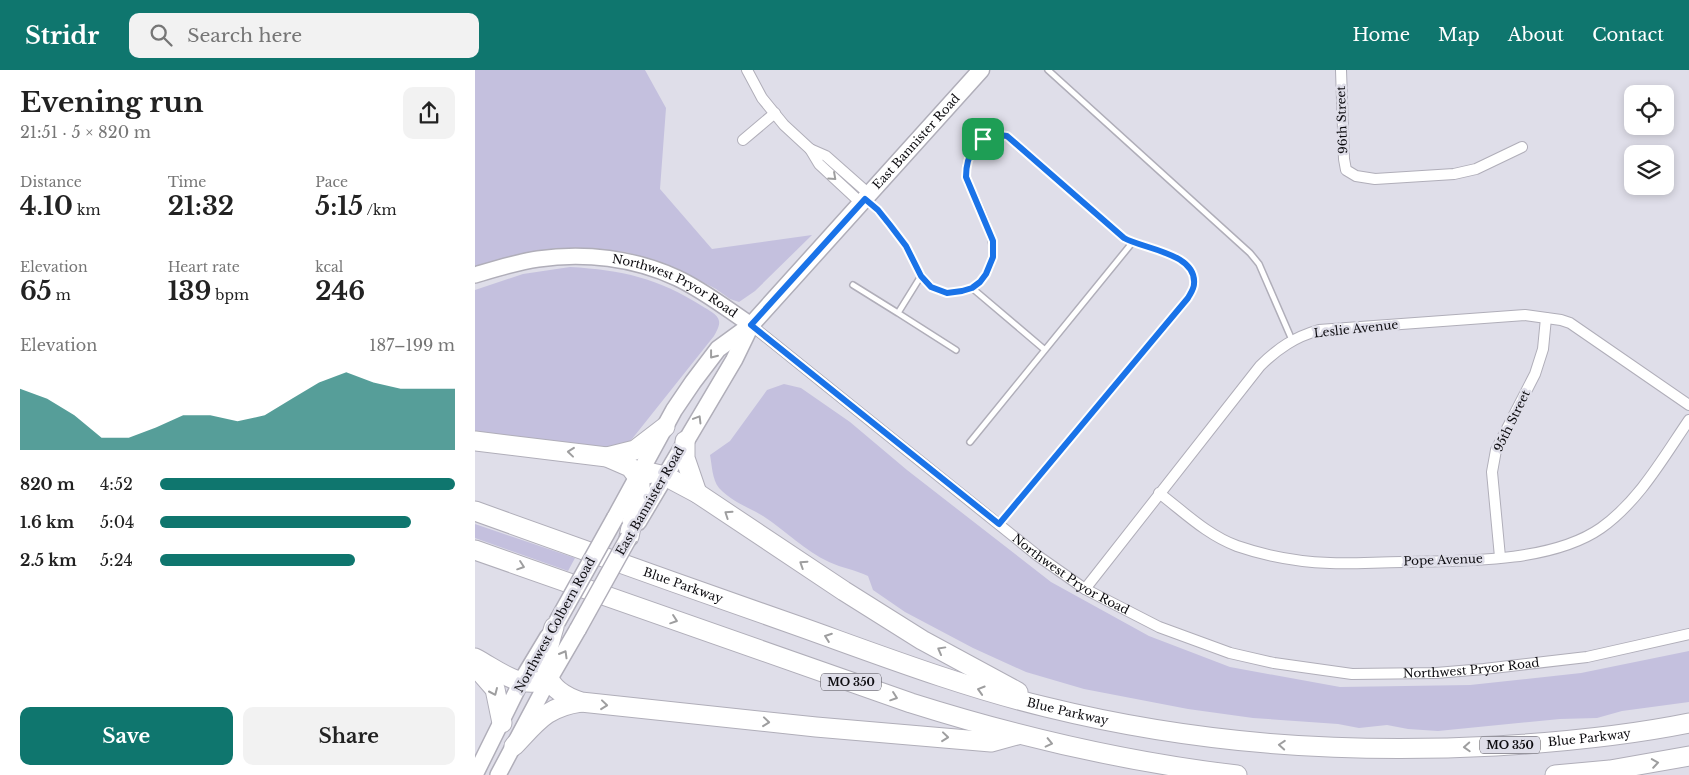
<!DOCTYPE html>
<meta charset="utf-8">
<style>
body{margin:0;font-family:"Libre Baskerville",serif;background:#f2f2f2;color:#222;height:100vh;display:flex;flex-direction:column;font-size:19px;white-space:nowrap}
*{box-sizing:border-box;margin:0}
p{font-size:16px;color:#767676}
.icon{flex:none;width:28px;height:28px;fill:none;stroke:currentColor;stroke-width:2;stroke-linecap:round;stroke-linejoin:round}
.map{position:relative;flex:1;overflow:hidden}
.sheet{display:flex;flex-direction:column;background:#fff;width:475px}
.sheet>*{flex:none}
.buttons{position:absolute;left:1149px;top:15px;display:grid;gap:10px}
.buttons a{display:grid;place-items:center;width:50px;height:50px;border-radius:10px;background:#fff;box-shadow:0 2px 8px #0003;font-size:25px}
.pin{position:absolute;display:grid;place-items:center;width:42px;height:42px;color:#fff;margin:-21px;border-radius:10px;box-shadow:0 2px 8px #0006}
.round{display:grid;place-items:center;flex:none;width:52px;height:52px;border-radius:10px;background:#f2f2f2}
.overview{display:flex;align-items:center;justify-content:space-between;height:85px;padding:0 20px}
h1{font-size:28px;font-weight:700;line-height:38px}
.figures{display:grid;grid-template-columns:repeat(3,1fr);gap:8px;height:85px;padding:5px 20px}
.figures div{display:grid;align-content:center}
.figures b{font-size:25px;font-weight:700}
.figures small{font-size:14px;font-weight:400}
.figures p{font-size:14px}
.chart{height:140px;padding:10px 20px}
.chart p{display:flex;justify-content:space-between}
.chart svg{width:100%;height:90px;margin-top:5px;fill:#0f766e;opacity:.7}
.cta{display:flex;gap:10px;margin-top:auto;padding:10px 20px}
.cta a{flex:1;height:58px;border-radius:10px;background:#0f766e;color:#fff;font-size:20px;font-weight:700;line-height:58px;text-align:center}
.cta a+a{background:#f2f2f2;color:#222}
ul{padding:0 20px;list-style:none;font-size:16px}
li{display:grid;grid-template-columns:80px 60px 1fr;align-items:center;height:38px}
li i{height:12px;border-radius:6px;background:#0f766e}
header{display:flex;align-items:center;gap:30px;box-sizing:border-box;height:70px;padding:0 25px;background:#0f766e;color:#fff}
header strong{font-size:24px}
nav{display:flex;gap:28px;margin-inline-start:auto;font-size:18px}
.search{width:350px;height:45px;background:#f2f2f2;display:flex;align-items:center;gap:12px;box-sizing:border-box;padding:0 18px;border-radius:10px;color:#767676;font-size:19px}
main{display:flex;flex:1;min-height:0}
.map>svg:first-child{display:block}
.green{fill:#c4c0de}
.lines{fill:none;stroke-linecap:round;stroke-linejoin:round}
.service-casing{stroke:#b0aeb9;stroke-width:8}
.minor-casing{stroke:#b0aeb9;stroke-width:12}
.secondary-casing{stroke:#b0aeb9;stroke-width:18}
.primary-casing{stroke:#b0aeb9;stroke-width:19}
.motorway-casing{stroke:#b0aeb9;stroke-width:21}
.service{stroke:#fff;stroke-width:5}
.minor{stroke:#fff;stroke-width:10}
.secondary{stroke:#fff;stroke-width:15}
.primary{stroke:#fff;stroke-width:16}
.motorway{stroke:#fff;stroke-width:19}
.primary-bridge-casing{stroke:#b0aeb9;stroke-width:19;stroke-linecap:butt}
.primary-bridge{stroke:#fff;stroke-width:16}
.oneway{stroke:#9e9e9f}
.route-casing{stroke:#fff;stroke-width:10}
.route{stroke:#1a73e8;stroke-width:6}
.labels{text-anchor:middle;stroke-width:5;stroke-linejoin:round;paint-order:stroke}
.shield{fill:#dfdee9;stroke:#4c4b51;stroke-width:1}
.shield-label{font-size:11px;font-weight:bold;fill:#0d0c10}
.street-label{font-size:12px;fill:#0d0c10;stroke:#dfdee9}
</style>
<header>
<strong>Stridr</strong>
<div class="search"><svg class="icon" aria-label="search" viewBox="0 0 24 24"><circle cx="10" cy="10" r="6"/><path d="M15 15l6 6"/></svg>Search here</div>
<nav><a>Home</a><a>Map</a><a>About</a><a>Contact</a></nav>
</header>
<main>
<section class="sheet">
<div class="overview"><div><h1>Evening run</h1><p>21:51 · 5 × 820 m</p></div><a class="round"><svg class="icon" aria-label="share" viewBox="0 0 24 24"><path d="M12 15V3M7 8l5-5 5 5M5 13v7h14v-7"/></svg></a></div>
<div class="figures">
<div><p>Distance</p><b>4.10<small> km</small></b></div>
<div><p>Time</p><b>21:32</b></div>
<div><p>Pace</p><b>5:15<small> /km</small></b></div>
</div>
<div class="figures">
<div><p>Elevation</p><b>65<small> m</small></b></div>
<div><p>Heart rate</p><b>139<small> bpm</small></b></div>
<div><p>kcal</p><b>246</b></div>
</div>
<div class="chart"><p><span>Elevation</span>187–199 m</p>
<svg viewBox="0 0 160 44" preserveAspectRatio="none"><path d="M0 44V14L10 19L20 27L30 38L40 38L50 33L60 27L70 27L80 30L90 27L100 19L110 11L120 6L130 11L140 14L150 14L160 14V44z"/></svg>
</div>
<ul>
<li><b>820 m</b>4:52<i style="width:100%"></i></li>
<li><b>1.6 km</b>5:04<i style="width:85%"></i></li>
<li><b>2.5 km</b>5:24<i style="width:66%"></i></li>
</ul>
<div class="cta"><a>Save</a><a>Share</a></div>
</section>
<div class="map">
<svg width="1214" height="705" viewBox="0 0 1214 705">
<rect width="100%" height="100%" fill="#dfdee9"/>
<!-- green -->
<path class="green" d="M0,0H170L191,38L185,119L237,179L337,165L280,221L264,232L255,229L241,219L201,198L151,182L113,178L66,181L0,197Z
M95,197C147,200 183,208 227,236C233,240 243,244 244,251C245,256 241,262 239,266L157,369L148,376L140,379L0,364V220L48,204Z
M309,314L326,318L375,352L432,400L576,512L674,566L755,597L865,617L995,615L1106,603L1214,581V632L1147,641L1122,648L1085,649L963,661L933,659L912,655L884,658L863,654L778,648L713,639L609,619L551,602L498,578L430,542L398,520L393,506C381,500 367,498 354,492C330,481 311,461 288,446C273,437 257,432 244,418C237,409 237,395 235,385L255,371L292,320Z
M0,454L100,488L93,501L0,468Z"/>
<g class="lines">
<defs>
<path id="service" d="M573,0L775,183L784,194L817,270
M392,131C407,143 418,158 429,174C443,195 448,226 480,222C488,221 495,220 501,215C532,189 512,154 499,124C496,119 492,113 491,107C488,91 499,72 513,66C519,64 526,65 532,66L649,168C668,178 722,183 719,214C719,219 715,224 713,229L524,454
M446,206L423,243L481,280
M378,215L423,243
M497,218L570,280
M495,372L657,173"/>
<g id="minor">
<path d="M272,0L287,28L309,55L335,79L344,94L386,133"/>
<path d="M866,0L869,89L871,100L881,106L900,109L979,104L1001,99L1047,77"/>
<path d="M268,70L300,43"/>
<path d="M335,79L351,86L394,124"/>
<path id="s1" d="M276,255L563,486L610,519L684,557L755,583L799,593L877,604L961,603L1009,599L1112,587L1214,564"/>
<path d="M684,423C709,442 732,465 762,476C791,486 824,492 855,493C879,494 903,492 927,492C986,491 1076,493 1126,458C1164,431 1188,388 1214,350"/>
<path d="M1025,487L1017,402L1021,380L1060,304L1068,279L1071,248"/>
<path d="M610,519L785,296C803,278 820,267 844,260L1050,245L1086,250L1095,253L1214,335"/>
</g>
<g id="secondary">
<path id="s2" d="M0,205C20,199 42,192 63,189C109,182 159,188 202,208C228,220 252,239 276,255"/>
<path d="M0,705L46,612"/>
<path d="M23,705L74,609"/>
</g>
<g id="primary">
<path id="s3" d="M140,448L199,340L218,312L243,279L276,255L506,0"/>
<path d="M163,452L259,290L275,257"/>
<path d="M74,609L103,559"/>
<path d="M46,612L73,567"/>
</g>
<g id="motorway">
<path d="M0,371L132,387L155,397L165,410V419L164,436L157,452L154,467"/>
<path d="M210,371V388L222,423"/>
<path d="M132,387L160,380L190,357"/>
<path d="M162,406L177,403L190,406L222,423L369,521L447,570L543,622"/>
<path id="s4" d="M0,441C109,480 217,519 326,557C407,586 488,617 571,637C721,674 867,684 1021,676C1086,672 1150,666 1214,653"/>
<path d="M0,480L436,633C544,667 650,692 762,705"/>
<path d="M79,557C68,594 63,618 106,632L341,657L516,672L542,665"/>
<path d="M0,588C26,602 44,620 74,609"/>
<path d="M0,596L20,619L27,653"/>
<path d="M39,676C62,652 71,637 106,632"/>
<path d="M1080,705L1135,700L1214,686"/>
</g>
</defs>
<!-- service casing -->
<use href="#service" class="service-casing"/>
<!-- minor casing -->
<use href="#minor" class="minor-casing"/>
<!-- secondary casing -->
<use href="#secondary" class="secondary-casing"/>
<!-- primary casing -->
<use href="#primary" class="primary-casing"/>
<!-- motorway casing -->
<use href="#motorway" class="motorway-casing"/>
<!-- service -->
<use href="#service" class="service"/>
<!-- minor -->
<use href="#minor" class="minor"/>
<!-- secondary -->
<use href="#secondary" class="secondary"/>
<!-- primary -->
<use href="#primary" class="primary"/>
<!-- motorway -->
<use href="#motorway" class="motorway"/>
<defs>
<path id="primary-bridge" d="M82,552L140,448
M103,559L154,467"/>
</defs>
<!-- primary-bridge casing -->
<use href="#primary-bridge" class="primary-bridge-casing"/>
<!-- primary-bridge -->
<use href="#primary-bridge" class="primary-bridge"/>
</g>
<!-- one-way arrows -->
<defs><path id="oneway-chevron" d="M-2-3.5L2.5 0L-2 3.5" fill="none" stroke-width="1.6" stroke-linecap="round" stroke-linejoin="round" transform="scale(1.25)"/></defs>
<g class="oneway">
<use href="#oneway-chevron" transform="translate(358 107) rotate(42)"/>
<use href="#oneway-chevron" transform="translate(238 285) rotate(128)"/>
<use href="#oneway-chevron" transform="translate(223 349) rotate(-59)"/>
<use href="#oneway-chevron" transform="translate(96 382) rotate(-174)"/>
<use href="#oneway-chevron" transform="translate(253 444) rotate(-146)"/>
<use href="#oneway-chevron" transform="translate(328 494) rotate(-147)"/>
<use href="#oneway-chevron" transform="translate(46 496) rotate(19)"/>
<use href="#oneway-chevron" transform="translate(199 550) rotate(19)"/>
<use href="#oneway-chevron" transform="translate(353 567) rotate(-160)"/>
<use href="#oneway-chevron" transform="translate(466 580) rotate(-151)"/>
<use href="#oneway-chevron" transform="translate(89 584) rotate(-60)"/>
<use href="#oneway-chevron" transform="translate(506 620) rotate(-163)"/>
<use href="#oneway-chevron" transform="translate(19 622) rotate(66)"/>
<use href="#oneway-chevron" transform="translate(419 627) rotate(19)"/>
<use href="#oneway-chevron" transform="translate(129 635) rotate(6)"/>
<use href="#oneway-chevron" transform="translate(291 652) rotate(6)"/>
<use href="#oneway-chevron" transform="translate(470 667) rotate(6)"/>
<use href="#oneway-chevron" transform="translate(574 673) rotate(13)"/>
<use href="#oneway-chevron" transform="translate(807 675) rotate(-176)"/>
<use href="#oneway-chevron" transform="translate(992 677) rotate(177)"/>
<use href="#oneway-chevron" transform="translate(1180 693) rotate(-9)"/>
</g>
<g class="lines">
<defs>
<path id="route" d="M524,65L532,66L649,168C668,179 722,183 719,214C719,219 715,224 713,228L524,454L276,255L390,129L403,140L415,155L431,176L446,206L456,217L472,223L487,221L497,218L505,212L511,204L518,187V171L491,107C491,85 501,67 524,65Z"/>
</defs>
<!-- route casing -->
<use href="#route" class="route-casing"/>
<!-- route -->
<use href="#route" class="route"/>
</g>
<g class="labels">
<!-- shield labels -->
<g class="shield">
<rect x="346" y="603.5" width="60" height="17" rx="4"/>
<rect x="1005" y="666.5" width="60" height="17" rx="4"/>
</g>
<g class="shield-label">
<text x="376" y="616">MO 350</text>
<text x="1035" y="679">MO 350</text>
</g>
<!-- street labels -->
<g class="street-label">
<text transform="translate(867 50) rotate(-92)" y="4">96th Street</text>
<text dy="4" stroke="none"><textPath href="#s3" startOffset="486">East Bannister Road</textPath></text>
<text dy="4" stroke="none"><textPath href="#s2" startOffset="208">Northwest Pryor Road</textPath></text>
<text transform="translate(881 259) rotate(-6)" y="4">Leslie Avenue</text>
<text transform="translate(1037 351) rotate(-64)" y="4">95th Street</text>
<text transform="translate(175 431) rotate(-60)" y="4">East Bannister Road</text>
<text transform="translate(968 490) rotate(-2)" y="4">Pope Avenue</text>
<text dy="4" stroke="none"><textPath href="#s1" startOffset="406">Northwest Pryor Road</textPath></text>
<text dy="4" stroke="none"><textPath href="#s4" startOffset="221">Blue Parkway</textPath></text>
<text transform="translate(80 555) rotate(-61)" y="4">Northwest Colbern Road</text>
<text dy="4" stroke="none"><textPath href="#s1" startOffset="828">Northwest Pryor Road</textPath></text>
<text dy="4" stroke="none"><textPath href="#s4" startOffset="626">Blue Parkway</textPath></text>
<text dy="4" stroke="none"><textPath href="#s4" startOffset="1151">Blue Parkway</textPath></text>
</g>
</g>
</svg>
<div class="buttons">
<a><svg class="icon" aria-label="locate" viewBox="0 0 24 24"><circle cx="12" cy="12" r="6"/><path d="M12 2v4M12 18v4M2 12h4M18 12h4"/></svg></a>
<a><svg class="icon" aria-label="layers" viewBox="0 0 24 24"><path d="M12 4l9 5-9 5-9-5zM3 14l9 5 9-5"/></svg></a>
</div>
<div class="pin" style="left:508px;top:69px;background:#1e9e55"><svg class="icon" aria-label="arrive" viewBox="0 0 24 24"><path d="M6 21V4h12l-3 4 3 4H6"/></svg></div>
</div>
</main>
